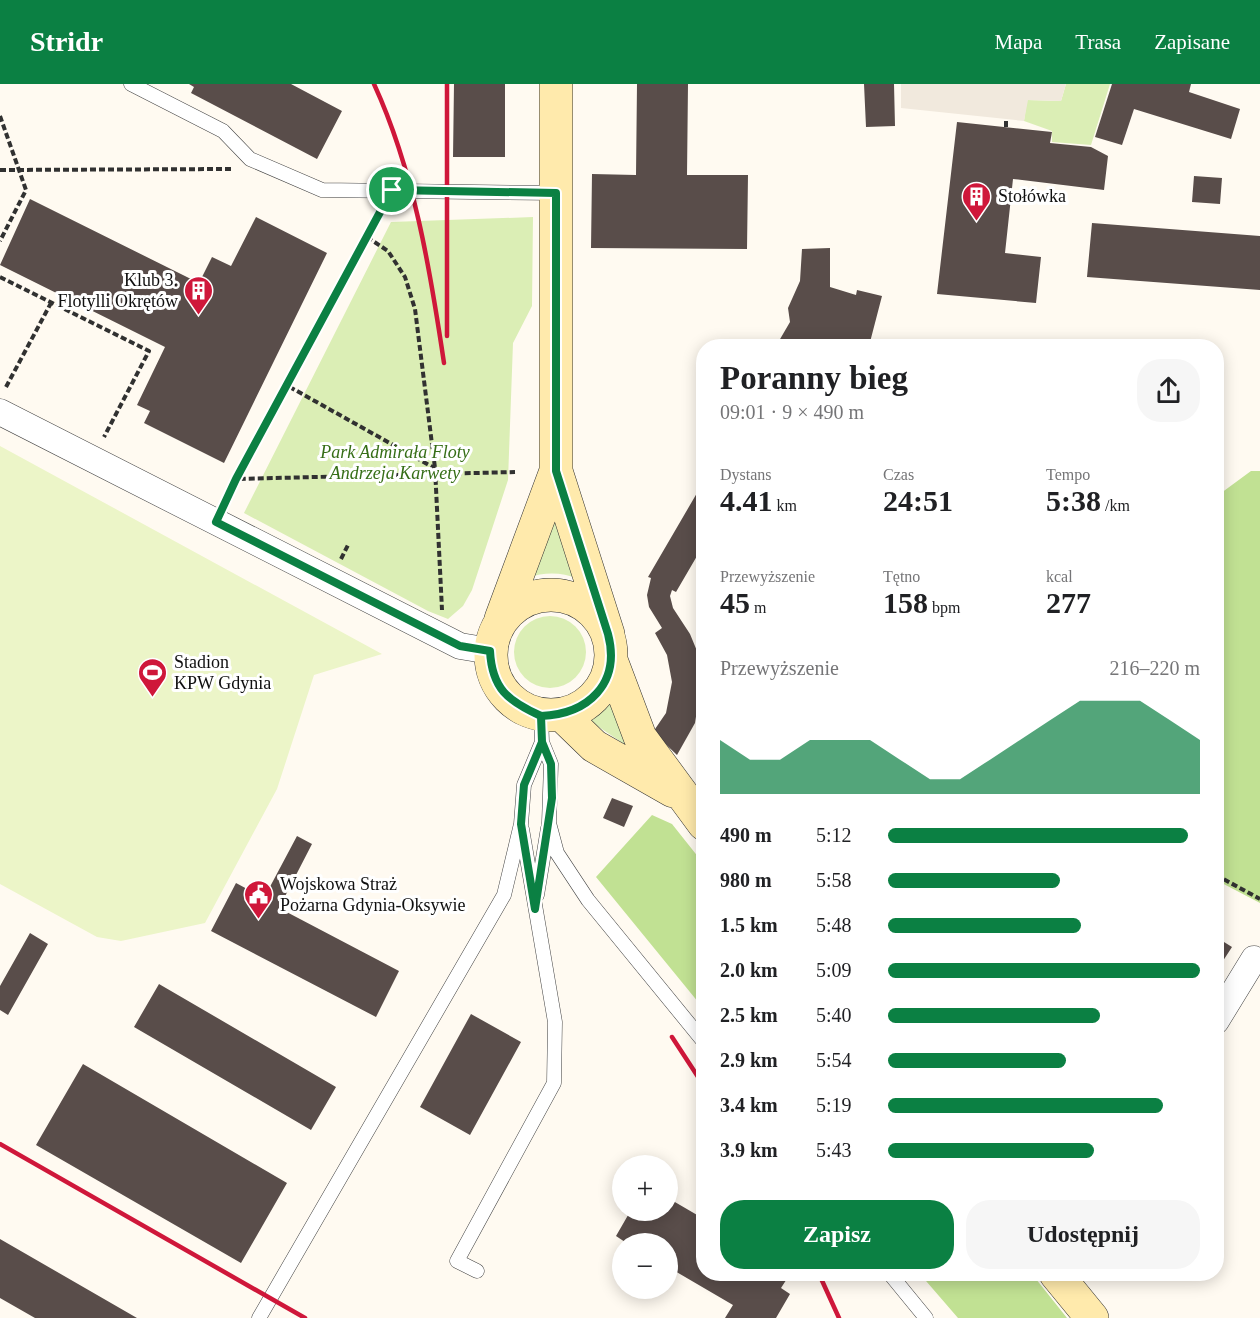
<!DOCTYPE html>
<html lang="pl">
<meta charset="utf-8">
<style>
body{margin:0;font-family:Georgia,serif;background:#f6f6f6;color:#202124;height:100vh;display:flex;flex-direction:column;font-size:22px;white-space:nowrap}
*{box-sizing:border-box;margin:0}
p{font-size:20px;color:#757577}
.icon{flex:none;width:33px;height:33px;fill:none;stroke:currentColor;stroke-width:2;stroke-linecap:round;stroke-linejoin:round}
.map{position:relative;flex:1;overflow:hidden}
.panel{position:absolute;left:696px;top:255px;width:528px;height:942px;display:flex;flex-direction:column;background:#fff;border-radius:24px;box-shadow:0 3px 15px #0003}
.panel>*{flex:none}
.fabs{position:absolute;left:612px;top:1071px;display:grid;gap:12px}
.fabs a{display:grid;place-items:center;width:66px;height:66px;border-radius:50%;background:#fff;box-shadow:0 3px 15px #0003;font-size:30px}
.pin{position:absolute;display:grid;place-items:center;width:51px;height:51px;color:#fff;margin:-26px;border:3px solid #fff;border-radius:50%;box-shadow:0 2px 6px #0007}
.round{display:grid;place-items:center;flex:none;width:63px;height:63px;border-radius:24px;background:#f6f6f6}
.summary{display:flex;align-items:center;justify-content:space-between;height:102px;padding:0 24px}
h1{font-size:33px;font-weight:700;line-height:45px}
.metrics{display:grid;grid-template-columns:repeat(3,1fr);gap:9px;height:102px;padding:6px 24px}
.metrics div{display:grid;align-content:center}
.metrics b{font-size:30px;font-weight:700}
.metrics small{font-size:16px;font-weight:400}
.metrics p{font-size:16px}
.chart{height:168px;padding:12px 24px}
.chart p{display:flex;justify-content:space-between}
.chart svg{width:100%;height:108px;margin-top:6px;fill:#0b8043;opacity:.7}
.cta{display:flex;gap:12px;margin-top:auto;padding:12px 24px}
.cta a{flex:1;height:69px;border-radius:24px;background:#0b8043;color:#fff;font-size:24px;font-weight:700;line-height:69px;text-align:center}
.cta a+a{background:#f6f6f6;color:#202124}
ul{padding:0 24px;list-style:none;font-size:20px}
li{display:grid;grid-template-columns:96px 72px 1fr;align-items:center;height:45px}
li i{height:15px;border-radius:8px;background:#0b8043}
header{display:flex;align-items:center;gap:36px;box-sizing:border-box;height:84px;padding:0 30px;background:#0b8043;color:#fff}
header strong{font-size:28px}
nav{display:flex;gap:33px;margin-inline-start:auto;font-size:21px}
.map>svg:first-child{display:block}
.green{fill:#dbeeb5}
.forest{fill:#c1e193}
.pitch{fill:#ecf5c8}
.plaza{fill:#f1e9dd}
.building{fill:#594d4a}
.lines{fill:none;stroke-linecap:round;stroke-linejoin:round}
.lane-casing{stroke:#424242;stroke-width:15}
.street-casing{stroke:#424242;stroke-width:27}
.secondary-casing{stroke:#313131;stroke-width:34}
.path{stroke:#313131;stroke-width:4;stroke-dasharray:6 3;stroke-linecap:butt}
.lane{stroke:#fff;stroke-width:14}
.street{stroke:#fff;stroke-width:26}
.secondary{stroke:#ffeaac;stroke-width:33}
.rail{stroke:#cf173a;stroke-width:4.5}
.route-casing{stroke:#fff;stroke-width:12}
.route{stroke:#0b8043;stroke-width:8}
.labels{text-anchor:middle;stroke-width:6;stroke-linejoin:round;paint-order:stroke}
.poi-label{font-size:18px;fill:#0f0f0f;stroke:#fff;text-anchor:start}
.park-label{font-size:18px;font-style:italic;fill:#366e17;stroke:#fff}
</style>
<header>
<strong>Stridr</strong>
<nav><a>Mapa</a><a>Trasa</a><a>Zapisane</a></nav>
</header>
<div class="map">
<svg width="1260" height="1234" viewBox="0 0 1260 1234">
<rect width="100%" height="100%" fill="#fffaf1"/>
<!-- green -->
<path class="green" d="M1066,0H1110L1091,61L1052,58V47L1024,37L1027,16L1061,17Z
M533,133L532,222L513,259L508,396L472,506L463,522L448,535L428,527L244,429L391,138Z
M551,414L578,495C561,488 545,488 527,494Z
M514 568a36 36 0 1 1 72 0a36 36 0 1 1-72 0Z
M609,616L633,666L587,635Z"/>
<!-- forest -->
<path class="forest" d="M1251,387H1260V819L1216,796L1217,412Z
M652,731L672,740L703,779V924L596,793Z
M920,1190H1032L1067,1234H958Z"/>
<!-- pitch -->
<path class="pitch" d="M0,362L382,570L314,591L277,705L205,839L121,857L97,853L0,800Z"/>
<!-- plaza -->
<path class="plaza" d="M901,0H1066L1061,17L1028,16L1024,37L901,24Z"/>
<!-- building -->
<path class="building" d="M189,0H291L342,27L317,75L191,9L194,3Z
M454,0H505V73H453Z
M637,0H688L687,91H748L747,165L591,164L592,90L636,91Z
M864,0H894L895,42L866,43Z
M1112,0H1191L1189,8L1240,25L1231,55L1134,25L1122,61L1095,53Z
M957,38L1052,48L1050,59L1091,63L1108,72L1104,106L1013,95L1005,169L1041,173L1036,219L937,210Z
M1194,92L1222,94L1220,120L1192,118Z
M30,115L199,199L212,173L231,182L256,133L327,169L224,379L144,339L150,327L137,321L165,263L0,181Z
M1092,139L1260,152V206L1087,193Z
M830,164V203L856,211L857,206L882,212L869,262H776L790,238L788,224L800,197L802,165Z
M704,397V460L676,508L672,506L670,512L673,524L690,550L697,567L701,601L695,639L677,671L653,648L666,629L672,598L667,571L655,549L662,544L649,523L647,511L651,494L648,493Z
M612,714L633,722L624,743L603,734Z
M297,752L312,760L279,824L399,887L376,933L211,847L236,799L264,814Z
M30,849L48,860L8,931L0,926V902Z
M1216,853L1232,863L1219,883L1222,887L1216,895Z
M159,900L336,1003L311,1046L134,943Z
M471,930L521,958L470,1051L420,1023Z
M83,980L287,1099L241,1179L36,1061Z
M668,1114L704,1135V1190H790L781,1204L790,1210L776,1234H725L733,1221L668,1183V1160H628L616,1152L631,1126H668Z
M0,1155L137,1234H35L0,1214Z"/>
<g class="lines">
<defs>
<path id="lane" d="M131,0L223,47L250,75L322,106L556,109
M541,632L542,658L551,680L549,739L557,769L588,816L704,958
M537,811L548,744
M477,1187L457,1177L554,999L555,938L522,745
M890,1190L926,1234
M259,1234L504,811L521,740L524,701L542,658"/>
<path id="street" d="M0,328L460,562L490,567
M1216,937L1254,875"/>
<path id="secondary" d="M556,0V387L608,550
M491 571a60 60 0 1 1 120 0a60 60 0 1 1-120 0Z
M501,535L556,387
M611,576L640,653L704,740
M562,631L594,662L673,707
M1056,1190L1092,1234"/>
</defs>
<!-- lane casing -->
<use href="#lane" class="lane-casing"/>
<!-- street casing -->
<use href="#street" class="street-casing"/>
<!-- secondary casing -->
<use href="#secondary" class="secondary-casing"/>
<!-- path -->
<path class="path" d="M0,32L26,106L0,157
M1006,43V35
M0,86L232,85
M367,153L388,167L405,193L415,225L435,384L442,526
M0,193L149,267L104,353
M288,302L382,125
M6,303L51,219
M236,395L288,302L445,390
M226,416L236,395L515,388
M341,475L349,459
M1216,791L1260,815"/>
<!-- lane -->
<use href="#lane" class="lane"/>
<!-- street -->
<use href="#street" class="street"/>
<!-- secondary -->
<use href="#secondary" class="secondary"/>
<!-- rail -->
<path class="rail" d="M374,0C414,87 430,185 444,279
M447,252V0
M672,953L704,1002
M0,1060L305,1234
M819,1190L839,1234"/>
</g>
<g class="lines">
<defs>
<path id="route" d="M392,106L236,395L216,438L460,562L490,567C492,605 508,617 541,632L542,658L551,680L552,714L535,825L521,740L524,701L542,658L541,632C588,630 621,600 608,550L556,387V109L392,106"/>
</defs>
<!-- route casing -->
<use href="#route" class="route-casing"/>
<!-- route -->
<use href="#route" class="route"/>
</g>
<!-- icons -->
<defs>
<symbol id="building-pin" viewBox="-11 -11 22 30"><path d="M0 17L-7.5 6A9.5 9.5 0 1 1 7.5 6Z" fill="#cf173a" stroke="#fff"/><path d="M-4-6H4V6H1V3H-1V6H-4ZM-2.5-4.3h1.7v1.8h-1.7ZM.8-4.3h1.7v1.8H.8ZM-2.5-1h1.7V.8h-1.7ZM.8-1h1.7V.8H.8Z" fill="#fff"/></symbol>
<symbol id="stadium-pin" viewBox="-11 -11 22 30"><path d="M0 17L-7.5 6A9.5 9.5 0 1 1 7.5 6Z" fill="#cf173a" stroke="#fff"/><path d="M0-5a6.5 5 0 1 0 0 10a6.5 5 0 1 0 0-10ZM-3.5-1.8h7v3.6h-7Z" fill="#fff"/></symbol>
<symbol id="civic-pin" viewBox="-11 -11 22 30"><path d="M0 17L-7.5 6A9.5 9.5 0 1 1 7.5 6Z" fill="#cf173a" stroke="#fff"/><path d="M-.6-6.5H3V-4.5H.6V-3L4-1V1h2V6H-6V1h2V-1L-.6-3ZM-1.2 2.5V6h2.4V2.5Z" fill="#fff"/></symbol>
</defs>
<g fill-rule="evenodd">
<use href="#building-pin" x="960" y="96" width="33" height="45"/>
<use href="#building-pin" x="182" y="190" width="33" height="45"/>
<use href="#stadium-pin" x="136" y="572" width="33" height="45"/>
<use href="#civic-pin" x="242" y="794" width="33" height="45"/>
</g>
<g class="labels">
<!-- poi labels -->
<g class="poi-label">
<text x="998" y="118">Stołówka</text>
<text x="178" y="202" text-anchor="end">Klub 3.<tspan x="178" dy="21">Flotylli Okrętów</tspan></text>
<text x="174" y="584">Stadion<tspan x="174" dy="21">KPW Gdynia</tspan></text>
<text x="280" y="806">Wojskowa Straż<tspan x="280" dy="21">Pożarna Gdynia-Oksywie</tspan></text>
</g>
<!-- park labels -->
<g class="park-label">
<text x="395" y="374">Park Admirała Floty<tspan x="395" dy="21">Andrzeja Karwety</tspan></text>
</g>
</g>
</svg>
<div class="fabs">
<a>+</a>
<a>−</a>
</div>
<div class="pin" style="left:392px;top:106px;background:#1e9e55"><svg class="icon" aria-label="arrive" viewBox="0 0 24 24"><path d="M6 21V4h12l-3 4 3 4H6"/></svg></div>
<section class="panel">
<div class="summary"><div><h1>Poranny bieg</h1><p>09:01 · 9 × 490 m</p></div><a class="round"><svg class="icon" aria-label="share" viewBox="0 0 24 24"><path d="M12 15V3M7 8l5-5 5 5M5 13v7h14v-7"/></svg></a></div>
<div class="metrics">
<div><p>Dystans</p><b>4.41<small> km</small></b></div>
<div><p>Czas</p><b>24:51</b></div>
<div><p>Tempo</p><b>5:38<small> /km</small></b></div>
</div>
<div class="metrics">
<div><p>Przewyższenie</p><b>45<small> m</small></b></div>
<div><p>Tętno</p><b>158<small> bpm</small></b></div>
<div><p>kcal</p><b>277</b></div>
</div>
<div class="chart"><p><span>Przewyższenie</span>216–220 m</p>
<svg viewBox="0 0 160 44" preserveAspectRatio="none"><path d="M0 44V22L10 30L20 30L30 22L40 22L50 22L60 30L70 38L80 38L90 30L100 22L110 14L120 6L130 6L140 6L150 14L160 22V44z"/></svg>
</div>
<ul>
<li><b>490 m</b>5:12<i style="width:96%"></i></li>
<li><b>980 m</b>5:58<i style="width:55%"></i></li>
<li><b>1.5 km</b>5:48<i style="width:62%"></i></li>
<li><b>2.0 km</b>5:09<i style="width:100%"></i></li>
<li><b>2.5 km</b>5:40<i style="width:68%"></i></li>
<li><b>2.9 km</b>5:54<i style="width:57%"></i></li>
<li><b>3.4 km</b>5:19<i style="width:88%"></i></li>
<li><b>3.9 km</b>5:43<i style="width:66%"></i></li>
</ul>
<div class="cta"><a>Zapisz</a><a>Udostępnij</a></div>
</section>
</div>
